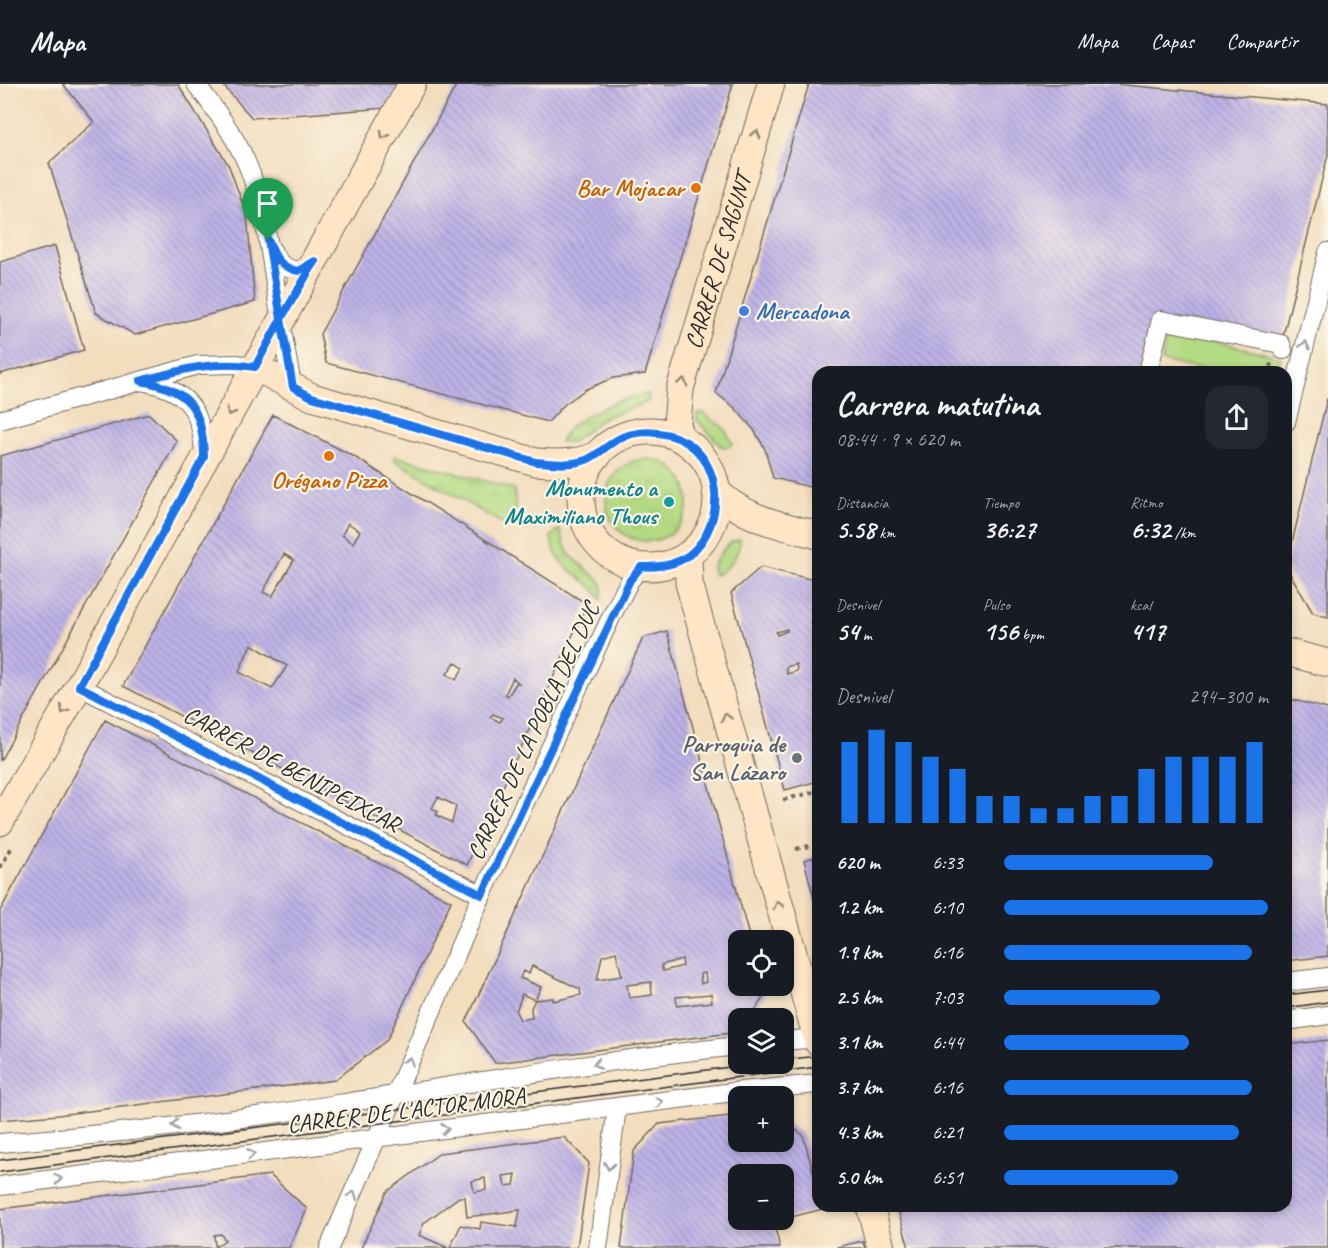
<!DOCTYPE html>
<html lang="es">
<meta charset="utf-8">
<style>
body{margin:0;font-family:Caveat,sans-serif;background:#242831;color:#f1f3f6;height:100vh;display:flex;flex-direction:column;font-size:22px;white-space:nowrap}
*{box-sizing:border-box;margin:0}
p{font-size:20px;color:#9ea1a6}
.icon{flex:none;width:33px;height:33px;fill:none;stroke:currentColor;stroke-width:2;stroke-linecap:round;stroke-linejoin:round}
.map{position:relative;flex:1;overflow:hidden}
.details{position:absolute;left:812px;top:282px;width:480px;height:846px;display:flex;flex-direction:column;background:#171b24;border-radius:18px;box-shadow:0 3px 9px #0003}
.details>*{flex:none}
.controls{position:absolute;left:728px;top:846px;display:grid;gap:12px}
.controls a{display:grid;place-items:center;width:66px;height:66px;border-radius:12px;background:#171b24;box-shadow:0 3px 9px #0003;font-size:30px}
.pin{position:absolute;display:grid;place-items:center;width:51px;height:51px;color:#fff;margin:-62px -26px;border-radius:50% 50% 50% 0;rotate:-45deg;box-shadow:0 0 6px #0007}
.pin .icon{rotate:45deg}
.round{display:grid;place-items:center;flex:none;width:63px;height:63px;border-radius:18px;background:#242831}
.overview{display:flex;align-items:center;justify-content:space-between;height:102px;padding:0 24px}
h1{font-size:33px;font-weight:800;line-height:45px}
.figures{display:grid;grid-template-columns:repeat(3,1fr);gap:9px;height:102px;padding:6px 24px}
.figures div{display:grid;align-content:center}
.figures b{font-size:26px;font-weight:800}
.figures small{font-size:16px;font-weight:400}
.figures p{font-size:16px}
.chart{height:168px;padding:12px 24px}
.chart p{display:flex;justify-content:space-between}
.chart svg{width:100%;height:108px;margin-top:6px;stroke:#1a73e8;stroke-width:6}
ul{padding:0 24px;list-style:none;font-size:20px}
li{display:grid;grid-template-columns:96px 72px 1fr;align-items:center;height:45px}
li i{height:15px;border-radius:8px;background:#1a73e8}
header{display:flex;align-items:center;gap:36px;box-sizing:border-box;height:84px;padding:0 30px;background:#171b24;border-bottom:2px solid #363941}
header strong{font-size:28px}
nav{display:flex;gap:33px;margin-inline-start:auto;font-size:21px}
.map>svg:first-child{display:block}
.grass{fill:url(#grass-tufts);stroke:#6f8257;stroke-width:1.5}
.garden{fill:#b3da83;stroke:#6f8257;stroke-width:1.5}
.building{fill:url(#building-back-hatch);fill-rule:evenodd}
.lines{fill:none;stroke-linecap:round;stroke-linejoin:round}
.street-casing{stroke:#71695e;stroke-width:20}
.secondary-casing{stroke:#71695e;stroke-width:29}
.path{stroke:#71695e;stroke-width:4;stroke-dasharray:4.5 4.5;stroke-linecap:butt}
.street{stroke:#fff;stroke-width:18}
.secondary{stroke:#fde5c5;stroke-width:27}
.tram{stroke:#2b2b2b;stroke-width:1.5}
.oneway{stroke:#948878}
.oneway2{stroke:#a0a0a0}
.route-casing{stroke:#fff;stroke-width:12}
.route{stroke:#1a73e8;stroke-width:8}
.food-dot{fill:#e8710a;stroke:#fcf5e5;stroke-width:2}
.shop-dot{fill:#3f7fe0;stroke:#fcf5e5;stroke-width:2}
.culture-dot{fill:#0f9aa8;stroke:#fcf5e5;stroke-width:2}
.worship-dot{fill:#6b7280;stroke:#fcf5e5;stroke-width:2}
.labels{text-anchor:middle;stroke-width:4.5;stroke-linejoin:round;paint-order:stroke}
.food-label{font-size:24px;font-weight:bold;fill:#c56008;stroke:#fcf5e5;text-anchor:end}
.street-label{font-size:24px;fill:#2b2b2b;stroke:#fcf5e5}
.shop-label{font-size:24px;font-weight:bold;fill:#366cbe;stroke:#fcf5e5;text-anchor:start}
.culture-label{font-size:24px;font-weight:bold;fill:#0d838f;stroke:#fcf5e5;text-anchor:end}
.worship-label{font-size:24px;font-weight:bold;fill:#5b616d;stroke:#fcf5e5;text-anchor:end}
</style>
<header>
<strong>Mapa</strong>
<nav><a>Mapa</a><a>Capas</a><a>Compartir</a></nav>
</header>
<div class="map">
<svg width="1328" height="1164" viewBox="0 0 1328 1164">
<defs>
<pattern id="grass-tufts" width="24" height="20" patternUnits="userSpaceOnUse" patternTransform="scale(1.5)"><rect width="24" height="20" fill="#b3da83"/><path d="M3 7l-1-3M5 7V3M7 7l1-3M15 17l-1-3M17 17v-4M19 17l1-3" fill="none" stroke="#9abb71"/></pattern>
<pattern id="building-back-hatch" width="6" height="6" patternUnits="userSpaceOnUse" patternTransform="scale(1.5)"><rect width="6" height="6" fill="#beb3e7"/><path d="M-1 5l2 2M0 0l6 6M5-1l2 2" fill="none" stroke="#9b92bb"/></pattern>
</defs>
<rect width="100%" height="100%" fill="#fcf5e5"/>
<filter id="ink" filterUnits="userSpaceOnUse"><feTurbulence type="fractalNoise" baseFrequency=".0167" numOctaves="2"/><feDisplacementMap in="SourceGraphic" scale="12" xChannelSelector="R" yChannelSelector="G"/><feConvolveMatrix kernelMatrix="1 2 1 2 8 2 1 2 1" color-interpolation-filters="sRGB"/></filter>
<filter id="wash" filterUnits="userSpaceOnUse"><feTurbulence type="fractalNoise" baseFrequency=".008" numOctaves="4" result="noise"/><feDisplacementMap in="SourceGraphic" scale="24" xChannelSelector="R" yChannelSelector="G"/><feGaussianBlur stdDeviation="1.35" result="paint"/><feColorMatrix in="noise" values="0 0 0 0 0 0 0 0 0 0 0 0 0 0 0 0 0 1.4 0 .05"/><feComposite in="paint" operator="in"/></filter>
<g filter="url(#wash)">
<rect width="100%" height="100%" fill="#f2ddbd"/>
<!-- grass -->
<path class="grass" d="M649,310L648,317L643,320L603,334L572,358H560C569,333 624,312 649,310Z
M701,328L724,344L733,360L727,363L721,362L697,336V330Z
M395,372L514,405L517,437L515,441H505L394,376Z
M606 416a41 41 0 1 1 82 0a41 41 0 1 1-82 0Z
M559,445L568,469L600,497L603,503L601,515C585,488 556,490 551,453Z
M740,455C741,469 726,488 714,491L712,483C719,472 725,458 740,455Z"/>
<!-- garden -->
<path class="garden" d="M1168,246L1281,273L1278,288H1213L1161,277Z"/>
<g id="blocks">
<!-- building -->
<path class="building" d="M63,0H178L229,82L247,132L255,218L135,251L96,229L49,79L94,38Z
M222,0H400L386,24L252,34Z
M457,0H733L645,290L613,294L586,305L565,320L548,338L326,279L320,250Z
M809,0H1114L1328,20V71L1281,260L1161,236L1148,288H818V405L773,394L765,365L754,346L735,324L716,309Z
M55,162L84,266L0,290V178Z
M1327,315H1328V533L1313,529L1286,483Z
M149,330L177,357L0,677V372Z
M273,331L353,372L587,520L467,781L123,602ZM348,439L360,447L353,459L342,451ZM284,470L294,476L272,513L263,508ZM251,560L287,582L272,605L239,588ZM455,578L463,584L456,596L447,590ZM513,594L520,600L517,598L508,612L505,610ZM493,630L503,634L500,638L490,633ZM438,713L456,722L452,739L436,731L438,728L432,724Z
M761,483L818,497V536L810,538L815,539L818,548V697L785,706L731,509ZM787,545V547L777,551L776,548ZM796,580L797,587L787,590L786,583Z
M667,547L750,856H738V902H762L765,911L750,934H738V948L495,979L466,938L643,554ZM616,868L622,892L597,896L602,872ZM682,875L683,882L663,887L661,881ZM532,882L580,905L581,911L553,917V914L535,916L531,924L532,934L520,936L516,928L522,910L535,916L541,903L520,894L523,887L529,890ZM705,889L706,898L701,900L700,890ZM651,898L652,911L629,914L627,901ZM711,910L712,918L677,922L676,913Z
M1286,614L1328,625V872L1286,877Z
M105,636L451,817L387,956L335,996L58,1031L0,1036V827Z
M818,772V826H817L804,776Z
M1328,956V1164H909L897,1122H1286V961Z
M738,1031V1058H783V1037L803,1051L818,1105V1122H822L823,1125L783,1135V1090H738V1136H773L780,1164H621L634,1067L659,1040Z
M564,1053L589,1079L577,1164H450L461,1141L480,1145L481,1138L517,1143L520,1126L467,1133L465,1113H459L424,1139L419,1151L448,1164H361L387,1108L440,1069ZM516,1090L514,1101L505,1102L503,1092ZM485,1094L486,1106L474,1108L472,1097Z
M270,1091L307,1125L289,1164H0V1125ZM221,1150L225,1156L215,1163L214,1151Z
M863,1157L865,1164H837V1163Z"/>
</g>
</g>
<g filter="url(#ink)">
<use href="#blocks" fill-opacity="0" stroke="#71695e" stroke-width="1.5"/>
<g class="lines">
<defs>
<path id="street" d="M196,0C217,28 239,56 251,90C275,159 276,233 293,303
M272,166C278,180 284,184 298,187L315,177
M1148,288L1161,236L1281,260L1283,266
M145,298C190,306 203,330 204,373
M0,336L198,281L238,280L255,283
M1286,338L1328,168
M79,602L482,811
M1286,898L1328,893
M1286,937L1328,931
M783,957L818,954
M0,1059C113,1050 227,1038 338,1020C471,999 604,976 738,962
M0,1102L741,1007L818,1000
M329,1164L482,811L612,531L630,496L641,483
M598,1164L617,1024"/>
<g id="secondary">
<path d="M255,283L312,313L536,378C559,380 578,380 599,370"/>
<circle cx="649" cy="415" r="68"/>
<path id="s1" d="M681,355L677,340L680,305L771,0"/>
<path d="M716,407C745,435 779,441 818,451"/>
<path d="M688,472L689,499L818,958"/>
<path d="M1286,568L1328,579"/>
<path d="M0,738L79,602L412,0"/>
<path d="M870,1122L881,1164"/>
</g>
</defs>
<!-- street casing -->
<use href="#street" class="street-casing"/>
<!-- secondary casing -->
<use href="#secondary" class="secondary-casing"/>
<!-- path -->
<path class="path" d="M1262,288L1272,280
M783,716L818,707
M796,765L818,760
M0,784L13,761"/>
<!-- street -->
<use href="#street" class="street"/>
<!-- secondary -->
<use href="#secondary" class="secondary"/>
<!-- tram -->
<path class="tram" d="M1286,911L1328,906
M1286,924L1328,918
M783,976L818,972
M0,1076L754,980
M0,1088L818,983"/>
</g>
<!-- one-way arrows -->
<defs><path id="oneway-chevron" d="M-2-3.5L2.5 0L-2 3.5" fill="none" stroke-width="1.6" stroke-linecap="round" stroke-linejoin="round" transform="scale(1.5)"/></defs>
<g class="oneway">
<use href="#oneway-chevron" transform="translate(756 50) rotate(-73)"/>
<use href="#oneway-chevron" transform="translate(384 51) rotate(119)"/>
<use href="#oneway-chevron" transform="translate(683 298) rotate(-74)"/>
<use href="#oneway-chevron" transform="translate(230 328) rotate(119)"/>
<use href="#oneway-chevron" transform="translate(64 626) rotate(121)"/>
<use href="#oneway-chevron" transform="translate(726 633) rotate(-105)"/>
<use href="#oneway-chevron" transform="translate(778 821) rotate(-105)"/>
</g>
<g class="oneway2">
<use href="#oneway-chevron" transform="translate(1305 261) rotate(-76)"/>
<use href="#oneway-chevron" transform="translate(409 977) rotate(-66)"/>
<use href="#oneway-chevron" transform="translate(597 980) rotate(172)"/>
<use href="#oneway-chevron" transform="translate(659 1018) rotate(-8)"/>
<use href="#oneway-chevron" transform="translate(175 1041) rotate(173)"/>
<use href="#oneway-chevron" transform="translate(445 1045) rotate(-7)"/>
<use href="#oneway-chevron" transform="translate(251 1070) rotate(-7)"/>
<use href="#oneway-chevron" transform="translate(609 1082) rotate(98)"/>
<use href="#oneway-chevron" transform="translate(58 1095) rotate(-7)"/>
<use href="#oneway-chevron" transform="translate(353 1111) rotate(-68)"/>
</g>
</g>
<g class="lines" filter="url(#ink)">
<defs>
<path id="route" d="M268,156L281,235L255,283C214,276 180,286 140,297C189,305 203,324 204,373L79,602L482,811L630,496L641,483C657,483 675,482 689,471C729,439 724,365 669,351C651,346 628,347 612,359C603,365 596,372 586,376C570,382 552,379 536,378L312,313L293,303L281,235L315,177L298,187C279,183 275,173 268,156"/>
</defs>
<!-- route casing -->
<use href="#route" class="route-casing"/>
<!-- route -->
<use href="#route" class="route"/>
</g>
<!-- markers -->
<g class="food-dot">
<circle cx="696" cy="104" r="6"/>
<circle cx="329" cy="372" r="6"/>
</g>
<circle class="shop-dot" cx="744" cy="227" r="6"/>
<circle class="culture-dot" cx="669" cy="418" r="6"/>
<circle class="worship-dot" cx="797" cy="674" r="6"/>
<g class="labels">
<!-- food labels -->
<g class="food-label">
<text x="684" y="112">Bar Mojacar</text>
<text x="329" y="404" text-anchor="middle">Orégano Pizza</text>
</g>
<!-- street labels -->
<g class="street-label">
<text dy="8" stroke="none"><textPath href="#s1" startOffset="184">CARRER DE SAGUNT</textPath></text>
<text transform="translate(533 647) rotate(-65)" y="8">CARRER DE LA POBLA DEL DUC</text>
<text transform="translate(292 685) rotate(28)" y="8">CARRER DE BENIPEIXCAR</text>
<text transform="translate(406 1026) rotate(-7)" y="8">CARRER DE L'ACTOR MORA</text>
</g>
<!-- shop labels -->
<g class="shop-label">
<text x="756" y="235">Mercadona</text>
</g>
<!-- culture labels -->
<g class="culture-label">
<text x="657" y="412">Monumento a<tspan x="657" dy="28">Maximiliano Thous</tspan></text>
</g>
<!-- worship labels -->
<g class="worship-label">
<text x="785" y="668">Parroquia de<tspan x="785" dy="28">San Lázaro</tspan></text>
</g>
</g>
</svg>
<div class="controls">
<a><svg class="icon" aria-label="locate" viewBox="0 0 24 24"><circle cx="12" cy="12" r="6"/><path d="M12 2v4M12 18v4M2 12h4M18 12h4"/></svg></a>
<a><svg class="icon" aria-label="layers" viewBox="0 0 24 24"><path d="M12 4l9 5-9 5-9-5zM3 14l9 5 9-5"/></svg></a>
<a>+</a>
<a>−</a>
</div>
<div class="pin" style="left:268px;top:156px;background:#1e9e55"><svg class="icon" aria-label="arrive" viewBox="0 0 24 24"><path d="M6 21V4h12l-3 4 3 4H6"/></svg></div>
<section class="details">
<div class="overview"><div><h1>Carrera matutina</h1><p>08:44 · 9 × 620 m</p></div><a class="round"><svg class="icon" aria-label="share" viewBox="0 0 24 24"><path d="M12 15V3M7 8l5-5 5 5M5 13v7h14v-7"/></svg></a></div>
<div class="figures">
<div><p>Distancia</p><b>5.58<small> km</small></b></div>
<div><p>Tiempo</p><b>36:27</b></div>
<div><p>Ritmo</p><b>6:32<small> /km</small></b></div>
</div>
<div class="figures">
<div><p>Desnivel</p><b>54<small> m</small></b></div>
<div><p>Pulso</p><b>156<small> bpm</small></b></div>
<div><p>kcal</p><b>417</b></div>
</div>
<div class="chart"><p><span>Desnivel</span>294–300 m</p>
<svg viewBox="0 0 160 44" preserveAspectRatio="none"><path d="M5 44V11M15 44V6M25 44V11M35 44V17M45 44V22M55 44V33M65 44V33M75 44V38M85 44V38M95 44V33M105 44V33M115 44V22M125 44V17M135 44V17M145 44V17M155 44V11"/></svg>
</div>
<ul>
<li><b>620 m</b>6:33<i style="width:79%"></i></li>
<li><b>1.2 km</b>6:10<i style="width:100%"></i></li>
<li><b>1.9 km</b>6:16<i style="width:94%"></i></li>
<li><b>2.5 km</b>7:03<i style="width:59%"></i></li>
<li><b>3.1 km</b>6:44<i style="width:70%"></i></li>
<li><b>3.7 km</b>6:16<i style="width:94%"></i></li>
<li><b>4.3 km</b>6:21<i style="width:89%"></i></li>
<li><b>5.0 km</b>6:51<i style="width:66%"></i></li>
</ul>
</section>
</div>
